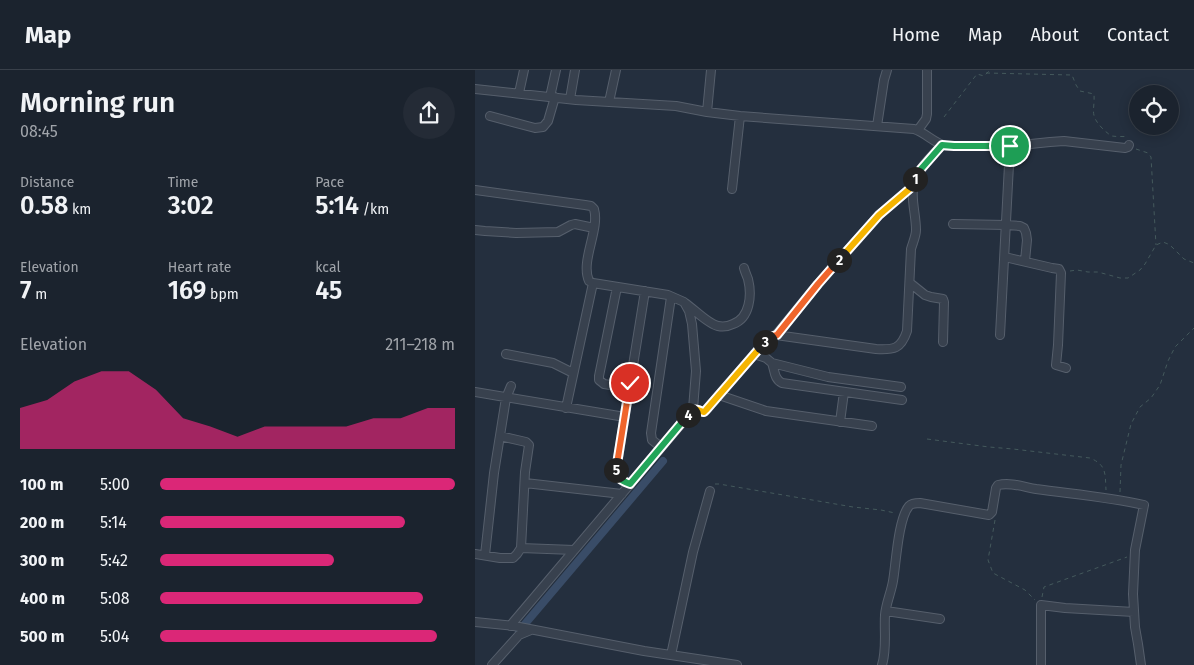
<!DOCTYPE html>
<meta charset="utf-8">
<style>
body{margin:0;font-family:"Fira Sans",sans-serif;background:#242b36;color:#f1f3f6;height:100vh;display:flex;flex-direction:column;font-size:19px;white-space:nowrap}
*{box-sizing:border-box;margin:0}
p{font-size:16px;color:#a0a4aa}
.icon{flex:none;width:28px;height:28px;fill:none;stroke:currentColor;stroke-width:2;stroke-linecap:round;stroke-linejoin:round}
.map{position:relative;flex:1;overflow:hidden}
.side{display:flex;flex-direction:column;background:#1b232e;width:475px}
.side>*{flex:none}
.tools{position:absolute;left:654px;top:15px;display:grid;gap:10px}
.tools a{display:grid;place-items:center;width:50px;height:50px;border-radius:50%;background:#1b232e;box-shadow:0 2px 12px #0003,0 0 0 1px #39404a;font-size:25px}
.pin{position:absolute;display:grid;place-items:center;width:42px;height:42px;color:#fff;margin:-21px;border:2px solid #fff;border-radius:50%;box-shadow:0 1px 5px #0007}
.km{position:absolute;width:25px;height:25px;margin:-12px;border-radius:50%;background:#222;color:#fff;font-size:14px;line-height:25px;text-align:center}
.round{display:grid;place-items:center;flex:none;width:52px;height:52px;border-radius:26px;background:#242b36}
.headline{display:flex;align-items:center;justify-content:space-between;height:85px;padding:0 20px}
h1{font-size:28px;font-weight:600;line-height:38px}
.figures{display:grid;grid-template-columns:repeat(3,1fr);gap:8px;height:85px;padding:5px 20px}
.figures div{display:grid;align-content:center}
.figures b{font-size:25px;font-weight:600}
.figures small{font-size:14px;font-weight:400}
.figures p{font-size:14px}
.chart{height:140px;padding:10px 20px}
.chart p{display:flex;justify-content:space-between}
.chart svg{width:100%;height:90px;margin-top:5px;fill:#db2777;opacity:.7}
ul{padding:0 20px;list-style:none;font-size:16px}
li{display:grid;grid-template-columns:80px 60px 1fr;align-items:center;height:38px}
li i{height:12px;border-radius:6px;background:#db2777}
header{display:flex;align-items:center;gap:30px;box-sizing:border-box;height:70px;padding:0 25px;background:#1b232e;border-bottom:1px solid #39404a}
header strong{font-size:24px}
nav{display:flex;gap:28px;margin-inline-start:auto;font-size:18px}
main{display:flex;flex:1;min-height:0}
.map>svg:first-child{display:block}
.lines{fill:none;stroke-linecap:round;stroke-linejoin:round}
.canal{stroke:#394c67;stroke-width:8}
.minor-casing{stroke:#565f6c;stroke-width:10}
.path{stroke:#44595c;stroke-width:1;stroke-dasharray:4 4;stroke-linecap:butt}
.minor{stroke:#38414e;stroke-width:8}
.split-1-casing{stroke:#fff;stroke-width:10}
.split-2-casing{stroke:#fff;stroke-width:10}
.split-3-casing{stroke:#fff;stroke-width:10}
.split-4-casing{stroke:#fff;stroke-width:10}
.split-5-casing{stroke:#fff;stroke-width:10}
.split-6-casing{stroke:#fff;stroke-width:10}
.split-1{stroke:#22a559;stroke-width:6}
.split-2{stroke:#f5b400;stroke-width:6}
.split-3{stroke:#f0652b;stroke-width:6}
.split-4{stroke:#f5b400;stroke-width:6}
.split-5{stroke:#22a559;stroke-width:6}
.split-6{stroke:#f0652b;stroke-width:6}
</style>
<header>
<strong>Map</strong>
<nav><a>Home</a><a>Map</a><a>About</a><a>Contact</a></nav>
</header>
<main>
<section class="side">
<div class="headline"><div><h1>Morning run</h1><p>08:45</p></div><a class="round"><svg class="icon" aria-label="share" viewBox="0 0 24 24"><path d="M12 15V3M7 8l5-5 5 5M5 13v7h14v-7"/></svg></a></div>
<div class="figures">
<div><p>Distance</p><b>0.58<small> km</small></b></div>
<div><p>Time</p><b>3:02</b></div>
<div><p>Pace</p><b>5:14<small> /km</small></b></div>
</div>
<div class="figures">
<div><p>Elevation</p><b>7<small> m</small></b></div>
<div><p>Heart rate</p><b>169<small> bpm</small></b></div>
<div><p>kcal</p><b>45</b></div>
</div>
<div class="chart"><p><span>Elevation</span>211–218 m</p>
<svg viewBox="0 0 160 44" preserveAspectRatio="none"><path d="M0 44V24L10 20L20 11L30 6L40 6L50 15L60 29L70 33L80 38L90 33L100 33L110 33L120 33L130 29L140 29L150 24L160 24V44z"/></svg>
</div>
<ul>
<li><b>100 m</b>5:00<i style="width:100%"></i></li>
<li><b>200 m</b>5:14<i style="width:83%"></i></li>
<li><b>300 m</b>5:42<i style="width:59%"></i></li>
<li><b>400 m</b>5:08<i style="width:89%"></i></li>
<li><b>500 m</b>5:04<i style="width:94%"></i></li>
</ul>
</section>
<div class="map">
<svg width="719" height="595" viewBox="0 0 719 595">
<rect width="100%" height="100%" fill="#242f3e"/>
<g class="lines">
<!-- canal -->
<path class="canal" d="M44,561L188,391"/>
<defs>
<path id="minor" d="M0,19L101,30L201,36L232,42L265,46L439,59C451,63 459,73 471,76H535L575,72L589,71L650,78L653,77L654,75
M44,23L49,0
M75,27L81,0
M95,29L100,0
M134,32L141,0
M232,42L236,0
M15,46L60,58L68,57L73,51L80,27
M402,56L409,10L412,0
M443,60L451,49L452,44V0
M257,119L265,46
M0,120L110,135L116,136L119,139C125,160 105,191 114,211L118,213L193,225L209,232L214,241L217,254L221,301L218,339
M478,154L531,155L545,156L549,158L551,163L552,170L550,191
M0,160L10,161L41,163L83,162L96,155L100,154L119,158
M530,187L577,198L584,199L586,203L583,275L581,295L591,298
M435,213L450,225L456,227L468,229L469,232L468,272
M142,217L124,306V310L129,314L154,318
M210,233C219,239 233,254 243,256C248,257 254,256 258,254C275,248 277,225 273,209C272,206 270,202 269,198
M301,265L343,214L404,145L438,116
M525,265L535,76
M31,284L78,293L98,303
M279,284L291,288L297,293C300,301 299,309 307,313L427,330
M297,293L353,307L426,317
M0,322L150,347
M244,325L291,341L397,356
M91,338L118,213
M365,352L369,322
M186,377L177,370L176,363L196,227
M50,413L147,424
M155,415C148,411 142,409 141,401L170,221
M46,478L99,480
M0,484L25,488H38L42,484L46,478L50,402L54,375L51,372L25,366
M10,485L19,403L31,328L36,316
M411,541L465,549
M0,552L39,556L169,581L262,595
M35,556L217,341L220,339L229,342L231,340L294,267L301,265L401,279C419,280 426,279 432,261L436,179C438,172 441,166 441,160C441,141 433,123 442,105C448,94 458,85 467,75
M196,585L218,482L235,421
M17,595L44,565L56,560
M407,595C412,579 409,562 410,545C411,533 416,523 418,511C421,494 423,449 434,436C437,433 441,433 445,433L514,445L517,442L521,418L523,415C536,412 549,417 561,419C597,424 634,427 669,435L660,480L658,524L660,557L663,574L666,595
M566,595V535L590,538L659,542"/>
</defs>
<!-- minor casing -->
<use href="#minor" class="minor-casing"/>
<!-- path -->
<path class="path" d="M511,3L597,5L601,15L605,21L619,24C620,41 614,44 627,58C630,61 633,64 637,66C642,67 648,66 653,67
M469,47L502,4L509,6L515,0
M661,79L673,83L676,87L681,175
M595,201L602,200L613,202H623L645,208H653L665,200L670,194L681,175L688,172L693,174L697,177L709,189L719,193
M452,369L514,377L538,379L615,388C632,395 630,404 631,420
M240,414H244L378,437L406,440L420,443
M645,422L646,395L656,354L665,337L676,328L685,315L693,291L700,277L719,258
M520,450L513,490L518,503L550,520L560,530
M567,527L569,517L652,487"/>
<!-- minor -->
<use href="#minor" class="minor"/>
</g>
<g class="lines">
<defs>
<path id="split-1" d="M440,109L446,99L467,75L479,76H535"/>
<path id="split-2" d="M364,190L404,145L438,116L440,109"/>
<path id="split-3" d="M290,272L294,267L302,265L343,214L364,190"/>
<path id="split-4" d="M213,345C221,336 220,340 229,342L231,340L290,272"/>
<path id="split-5" d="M141,400C142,409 148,411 155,414L213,345"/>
<path id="split-6" d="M141,400L155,313"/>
</defs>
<!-- split-1 casing -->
<use href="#split-1" class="split-1-casing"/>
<!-- split-2 casing -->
<use href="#split-2" class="split-2-casing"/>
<!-- split-3 casing -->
<use href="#split-3" class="split-3-casing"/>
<!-- split-4 casing -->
<use href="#split-4" class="split-4-casing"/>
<!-- split-5 casing -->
<use href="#split-5" class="split-5-casing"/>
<!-- split-6 casing -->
<use href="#split-6" class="split-6-casing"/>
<!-- split-1 -->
<use href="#split-1" class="split-1"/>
<!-- split-2 -->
<use href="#split-2" class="split-2"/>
<!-- split-3 -->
<use href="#split-3" class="split-3"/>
<!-- split-4 -->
<use href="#split-4" class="split-4"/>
<!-- split-5 -->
<use href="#split-5" class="split-5"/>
<!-- split-6 -->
<use href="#split-6" class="split-6"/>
</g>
</svg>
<div class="tools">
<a><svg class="icon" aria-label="locate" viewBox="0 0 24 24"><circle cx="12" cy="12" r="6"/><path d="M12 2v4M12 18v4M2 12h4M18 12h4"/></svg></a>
</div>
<div class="pin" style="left:535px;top:76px;background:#1e9e55"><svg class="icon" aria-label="arrive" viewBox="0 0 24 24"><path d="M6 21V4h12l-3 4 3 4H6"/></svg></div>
<div class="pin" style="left:155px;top:313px;background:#d93025"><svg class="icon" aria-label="check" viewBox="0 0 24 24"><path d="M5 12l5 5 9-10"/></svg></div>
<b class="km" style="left:440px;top:109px">1</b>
<b class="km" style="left:364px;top:190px">2</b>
<b class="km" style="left:290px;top:272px">3</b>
<b class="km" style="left:213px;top:345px">4</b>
<b class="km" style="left:141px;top:400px">5</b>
</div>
</main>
